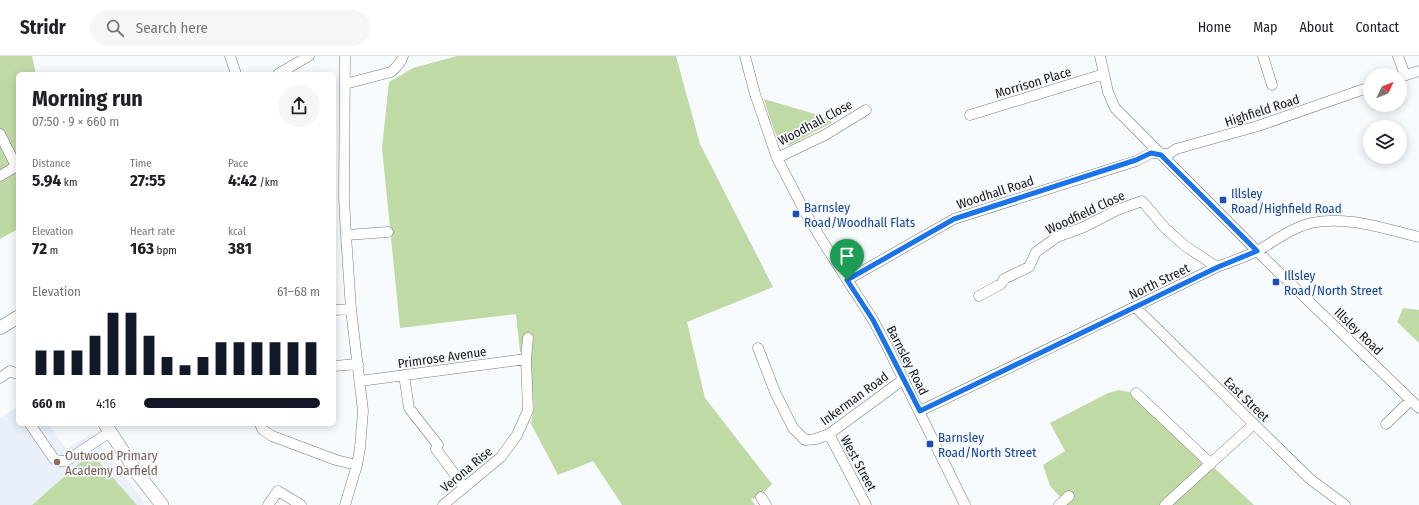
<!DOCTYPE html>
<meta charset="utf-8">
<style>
body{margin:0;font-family:"Fira Sans Condensed",sans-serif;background:#f6f6f6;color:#202124;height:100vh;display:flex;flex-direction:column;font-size:15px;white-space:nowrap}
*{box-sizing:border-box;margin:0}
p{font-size:13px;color:#757577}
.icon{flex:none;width:22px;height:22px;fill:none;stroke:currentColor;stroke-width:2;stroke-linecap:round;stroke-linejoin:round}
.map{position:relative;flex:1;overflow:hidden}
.side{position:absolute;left:16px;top:16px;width:320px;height:354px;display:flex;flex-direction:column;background:#fff;border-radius:6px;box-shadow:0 2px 10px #0003}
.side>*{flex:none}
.needle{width:26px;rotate:47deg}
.buttons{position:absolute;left:1363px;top:12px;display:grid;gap:8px}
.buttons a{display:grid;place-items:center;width:44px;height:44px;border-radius:50%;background:#fff;box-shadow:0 2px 10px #0003;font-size:20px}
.pin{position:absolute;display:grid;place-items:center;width:34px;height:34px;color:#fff;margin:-41px -17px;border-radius:50% 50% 50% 0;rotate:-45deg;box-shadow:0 0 4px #0007}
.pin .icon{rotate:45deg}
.round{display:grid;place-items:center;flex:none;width:42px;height:42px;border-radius:21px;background:#f6f6f6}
.summary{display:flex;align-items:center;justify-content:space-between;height:68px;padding:0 16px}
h1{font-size:22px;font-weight:700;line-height:30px}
.metrics{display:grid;grid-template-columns:repeat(3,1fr);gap:6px;height:68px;padding:4px 16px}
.metrics div{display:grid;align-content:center}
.metrics b{font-size:17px;font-weight:700}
.metrics small{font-size:11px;font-weight:400}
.metrics p{font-size:11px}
.chart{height:112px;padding:8px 16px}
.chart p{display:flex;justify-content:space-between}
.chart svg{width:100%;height:72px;margin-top:4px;stroke:#111827;stroke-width:6}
ul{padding:0 16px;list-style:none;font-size:13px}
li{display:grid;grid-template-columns:64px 48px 1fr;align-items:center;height:30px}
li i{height:10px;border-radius:5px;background:#111827}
header{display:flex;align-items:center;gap:24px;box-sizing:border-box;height:56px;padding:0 20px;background:#fff;border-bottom:1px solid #e0e0e0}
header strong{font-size:19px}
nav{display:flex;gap:22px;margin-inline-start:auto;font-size:14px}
.search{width:280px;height:36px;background:#f6f6f6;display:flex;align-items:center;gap:10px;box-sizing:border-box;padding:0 14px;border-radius:22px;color:#757577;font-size:15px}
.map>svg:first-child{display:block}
.built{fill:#e9f0fa}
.green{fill:#c0daa5}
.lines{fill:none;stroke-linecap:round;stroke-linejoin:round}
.minor-casing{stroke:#77797c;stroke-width:11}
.major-casing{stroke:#77797c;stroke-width:14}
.minor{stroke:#fff;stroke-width:10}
.major{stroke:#fff;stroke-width:13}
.route-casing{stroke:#fff;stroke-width:8}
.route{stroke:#1a73e8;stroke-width:5}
.transit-dot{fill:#1a4fb4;stroke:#f8fbfe;stroke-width:1.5}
.education-dot{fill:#8d6e63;stroke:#f8fbfe;stroke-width:1.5}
.labels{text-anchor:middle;stroke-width:3.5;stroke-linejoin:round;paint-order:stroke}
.street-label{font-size:13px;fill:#161718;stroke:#f8fbfe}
.transit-label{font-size:13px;fill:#164399;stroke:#f8fbfe;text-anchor:start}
.education-label{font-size:13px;fill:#785e54;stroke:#f8fbfe;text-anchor:start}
</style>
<header>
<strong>Stridr</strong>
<div class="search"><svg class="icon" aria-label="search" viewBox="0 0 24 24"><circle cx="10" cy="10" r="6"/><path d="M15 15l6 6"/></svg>Search here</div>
<nav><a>Home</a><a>Map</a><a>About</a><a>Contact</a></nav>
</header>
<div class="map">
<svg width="1419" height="449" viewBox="0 0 1419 449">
<rect width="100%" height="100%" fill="#f8fbfe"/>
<!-- built -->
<path class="built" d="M18,350V368H49L66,393L93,377L123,418L145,447L143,449H0V362Z"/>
<!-- green -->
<path class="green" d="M0,0H32L36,18H18V173L0,183Z
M457,0H676L700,88L773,231L687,266L705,342L772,428L759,441L751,443L755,449H622L593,405L558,419L531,368L534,350L527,297L520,296L516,258L400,272L382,92L389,26L413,12Z
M764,43L822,60L833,66L790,89C786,89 784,89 781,86C775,81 767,52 764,43Z
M1403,252L1419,254V287L1397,266Z
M1119,334L1129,336L1197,402L1204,410L1208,406L1254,449H1057L1062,443L1050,430L1043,409L1065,395L1050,367L1108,337Z
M91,397L137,449H32Z"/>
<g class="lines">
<defs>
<path id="minor" d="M230,0L236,18
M745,0L755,38L777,102L805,156L823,186L873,264L887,290L965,449
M1100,0L1108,36L1115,52L1257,195L1419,352
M1263,0L1272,29
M1398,0L1405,19
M278,18L309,0
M1400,21L1419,15
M345,28L391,16C397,11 401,7 403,0
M970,59L1104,18
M0,78L14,106L15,111L0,120
M777,102L825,79L866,54
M346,179L388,176
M847,224L954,163L1136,105L1151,97L1169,98L1176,93L1258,70L1370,31
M979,240L1001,228L1004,223L1029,211L1036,196L1057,181L1084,171L1117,154L1142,145L1165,172L1185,190L1217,211
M1135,251L1310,423L1345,449
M334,254L351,253
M758,292L775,336L793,372L805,384L816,383L829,378L904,323
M334,310L358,308
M404,319L409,352L438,389L436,393L464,431
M0,322L10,315L18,318
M360,325L526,303
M1136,337L1211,408
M920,355L1217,211C1230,206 1245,201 1257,195C1275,185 1291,172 1311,167C1346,159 1385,173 1419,181
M30,368L54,403L59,405H66L110,376
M260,368L263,374L272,380L336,404L357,409
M1386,368L1411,344
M829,378L866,449
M761,441L766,449
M268,449L278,435L301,449
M345,449L357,409L360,392L363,355L351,253L346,179L344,142L345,0
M443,449L501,401L517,379L528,354L526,303L528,282
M1059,449L1069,440
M1165,449L1254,368"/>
<path id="major" d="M0,272L18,261
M105,368L138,418L162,449"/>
</defs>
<!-- minor casing -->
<use href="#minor" class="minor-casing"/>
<!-- major casing -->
<use href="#major" class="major-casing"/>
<!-- minor -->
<use href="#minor" class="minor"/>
<!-- major -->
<use href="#major" class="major"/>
</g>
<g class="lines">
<defs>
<path id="route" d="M1151,97L1161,99L1257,195L1218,211L920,355L873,264L847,224L954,163L1136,104Z"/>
</defs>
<!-- route casing -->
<use href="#route" class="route-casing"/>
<!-- route -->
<use href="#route" class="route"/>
</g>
<!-- markers -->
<g class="transit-dot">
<rect x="1219" y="140" width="8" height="8" rx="2"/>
<rect x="792" y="154" width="8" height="8" rx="2"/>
<rect x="1272" y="222" width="8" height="8" rx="2"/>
<rect x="926" y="384" width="8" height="8" rx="2"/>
</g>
<circle class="education-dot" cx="57" cy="406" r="4"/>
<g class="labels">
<!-- street labels -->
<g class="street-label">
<text transform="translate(1033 26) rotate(-17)" y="5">Morrison Place</text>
<text transform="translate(1262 54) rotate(-18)" y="5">Highfield Road</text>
<text transform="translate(815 66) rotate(-28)" y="5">Woodhall Close</text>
<text transform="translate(995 136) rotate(-18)" y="5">Woodhall Road</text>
<text transform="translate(1085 156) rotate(-25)" y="5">Woodfield Close</text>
<text transform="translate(1159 225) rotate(-26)" y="5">North Street</text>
<text transform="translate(1359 275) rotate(44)" y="5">Illsley Road</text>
<text transform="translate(442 301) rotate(-8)" y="5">Primrose Avenue</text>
<text transform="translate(908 304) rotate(63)" y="5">Barnsley Road</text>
<text transform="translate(854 342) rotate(-36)" y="5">Inkerman Road</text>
<text transform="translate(1247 343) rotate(44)" y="5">East Street</text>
<text transform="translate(859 407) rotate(62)" y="5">West Street</text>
<text transform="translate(466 413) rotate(-40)" y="5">Verona Rise</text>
</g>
<!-- transit labels -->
<g class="transit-label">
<text x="1231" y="142">Illsley<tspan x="1231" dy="15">Road/Highfield Road</tspan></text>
<text x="804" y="156">Barnsley<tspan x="804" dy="15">Road/Woodhall Flats</tspan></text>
<text x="1284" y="224">Illsley<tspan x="1284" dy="15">Road/North Street</tspan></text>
<text x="938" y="386">Barnsley<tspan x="938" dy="15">Road/North Street</tspan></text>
</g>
<!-- education labels -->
<g class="education-label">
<text x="65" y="404">Outwood Primary<tspan x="65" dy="15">Academy Darfield</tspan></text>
</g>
</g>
</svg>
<div class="buttons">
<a><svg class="needle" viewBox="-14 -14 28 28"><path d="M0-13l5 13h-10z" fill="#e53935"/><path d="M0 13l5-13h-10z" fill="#757577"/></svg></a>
<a><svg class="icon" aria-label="layers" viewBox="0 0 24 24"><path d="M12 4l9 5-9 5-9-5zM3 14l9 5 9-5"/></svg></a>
</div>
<div class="pin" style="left:847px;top:224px;background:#1e9e55"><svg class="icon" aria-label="arrive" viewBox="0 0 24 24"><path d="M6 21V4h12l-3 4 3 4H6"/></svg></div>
<section class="side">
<div class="summary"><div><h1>Morning run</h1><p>07:50 · 9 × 660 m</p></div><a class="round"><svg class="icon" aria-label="share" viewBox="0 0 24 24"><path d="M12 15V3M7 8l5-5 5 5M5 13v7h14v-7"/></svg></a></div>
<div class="metrics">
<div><p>Distance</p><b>5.94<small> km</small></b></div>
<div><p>Time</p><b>27:55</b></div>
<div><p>Pace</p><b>4:42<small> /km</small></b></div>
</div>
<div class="metrics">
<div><p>Elevation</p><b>72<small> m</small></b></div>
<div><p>Heart rate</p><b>163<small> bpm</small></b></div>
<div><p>kcal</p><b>381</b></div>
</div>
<div class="chart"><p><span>Elevation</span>61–68 m</p>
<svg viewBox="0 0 160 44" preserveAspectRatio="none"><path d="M5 44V29M15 44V29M25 44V29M35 44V20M45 44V6M55 44V6M65 44V20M75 44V33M85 44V38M95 44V33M105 44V24M115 44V24M125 44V24M135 44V24M145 44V24M155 44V24"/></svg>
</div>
<ul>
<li><b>660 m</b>4:16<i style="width:100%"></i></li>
</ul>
</section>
</div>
